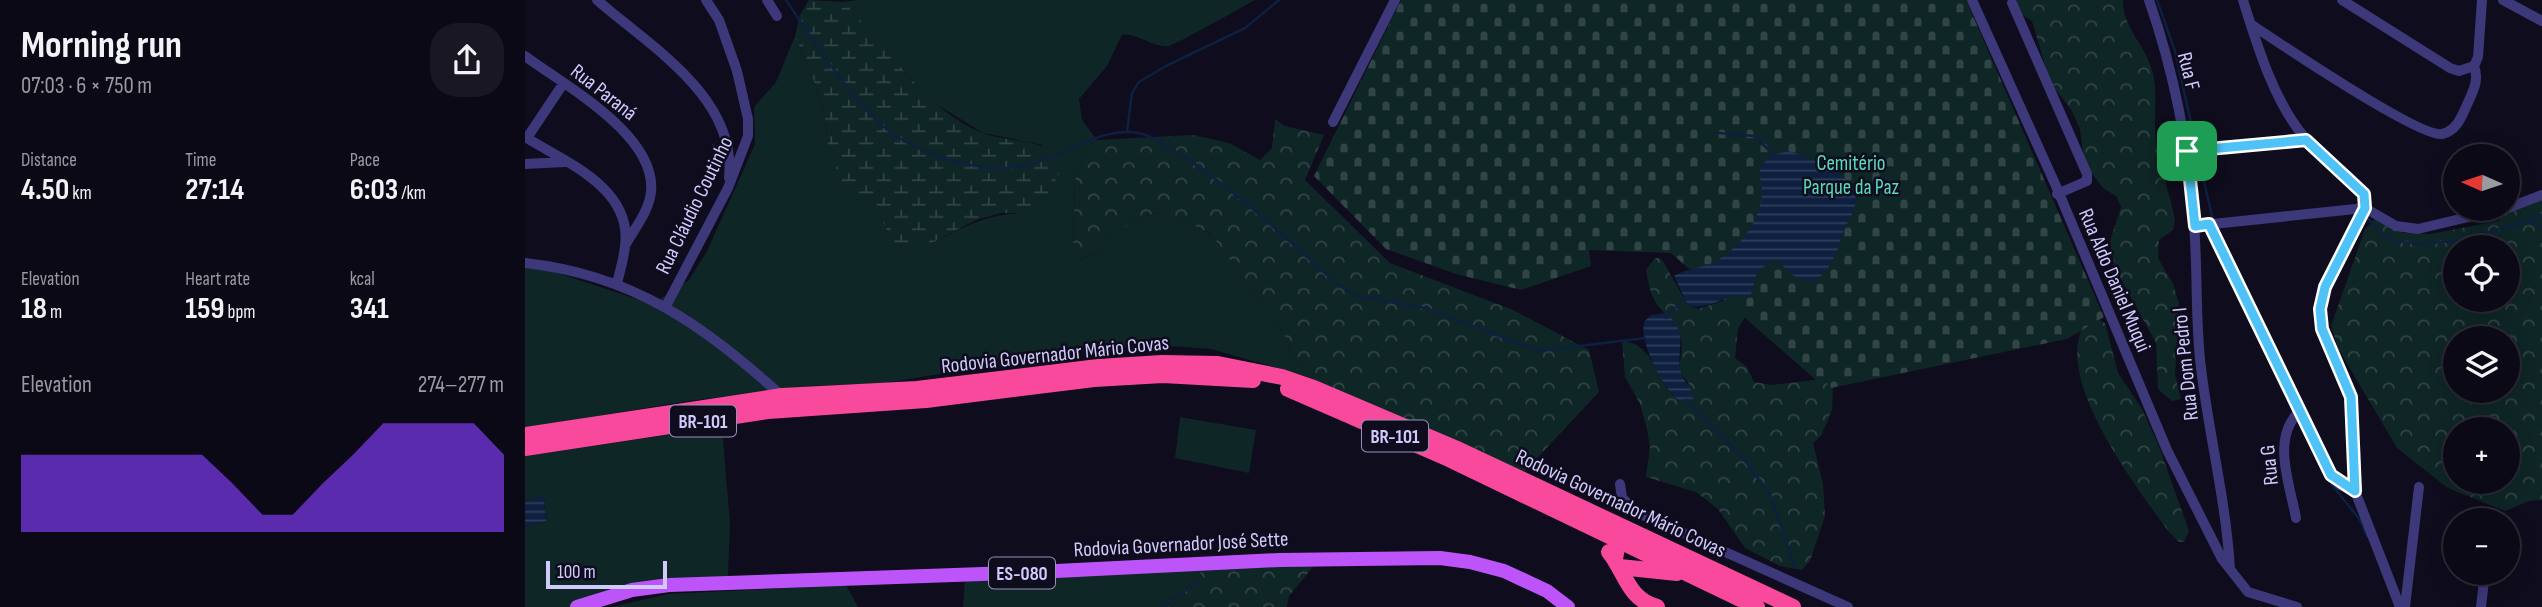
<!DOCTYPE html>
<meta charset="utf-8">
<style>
body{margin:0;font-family:"Sofia Sans Condensed",sans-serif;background:#191723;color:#f1f3f6;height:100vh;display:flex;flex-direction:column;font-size:26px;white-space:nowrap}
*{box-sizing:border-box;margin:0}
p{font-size:23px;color:#9a9aa1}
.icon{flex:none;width:38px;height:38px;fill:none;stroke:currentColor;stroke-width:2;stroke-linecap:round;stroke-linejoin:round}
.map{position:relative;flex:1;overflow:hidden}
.sheet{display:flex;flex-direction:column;background:#0b0916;width:525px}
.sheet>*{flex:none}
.needle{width:46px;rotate:273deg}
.controls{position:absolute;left:1918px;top:144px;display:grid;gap:14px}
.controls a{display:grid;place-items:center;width:77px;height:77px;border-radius:50%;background:#0b0916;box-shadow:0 4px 18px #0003,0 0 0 2px #2b2a35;font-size:35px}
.scale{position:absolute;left:21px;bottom:18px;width:121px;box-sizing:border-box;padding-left:7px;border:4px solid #d0cafd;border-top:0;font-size:19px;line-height:24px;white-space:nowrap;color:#d0cafd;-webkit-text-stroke:5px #0f0c1d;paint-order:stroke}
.pin{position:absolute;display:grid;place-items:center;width:60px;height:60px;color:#fff;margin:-30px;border-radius:14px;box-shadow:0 4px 10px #0006}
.round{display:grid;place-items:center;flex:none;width:74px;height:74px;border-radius:28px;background:#191723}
.summary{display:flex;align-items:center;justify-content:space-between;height:119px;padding:0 21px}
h1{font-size:38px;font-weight:700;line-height:52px}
.stats{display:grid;grid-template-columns:repeat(3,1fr);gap:10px;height:119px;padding:7px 21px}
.stats div{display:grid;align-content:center}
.stats b{font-size:30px;font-weight:700}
.stats small{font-size:19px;font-weight:400}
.stats p{font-size:19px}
.chart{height:196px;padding:14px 21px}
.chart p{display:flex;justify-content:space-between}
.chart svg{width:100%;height:126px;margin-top:7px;fill:#7c3aed;opacity:.7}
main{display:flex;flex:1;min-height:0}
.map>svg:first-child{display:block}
.grass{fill:#0f2626}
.forest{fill:url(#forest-crowns);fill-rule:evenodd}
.wetland{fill:url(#wetland-marsh)}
.cemetery{fill:url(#cemetery-stones)}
.water{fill:url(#water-rules)}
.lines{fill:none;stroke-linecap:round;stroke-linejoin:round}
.stream{stroke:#0d2040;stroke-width:2.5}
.minor{stroke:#3c387a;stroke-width:10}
.major{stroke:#bd54fa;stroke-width:14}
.highway{stroke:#f9499c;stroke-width:16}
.route-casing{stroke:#fff;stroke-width:14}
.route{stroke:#4fc3f7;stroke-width:9}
.labels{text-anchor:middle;stroke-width:5;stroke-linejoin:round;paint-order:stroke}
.shield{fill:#0f0c1d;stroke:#9691ba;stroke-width:2}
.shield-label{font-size:19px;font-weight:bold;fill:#d0cafd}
.street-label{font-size:21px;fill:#d0cafd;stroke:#0f0c1d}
.park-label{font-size:21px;fill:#59dabb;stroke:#0f0c1d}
</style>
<main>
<section class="sheet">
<div class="summary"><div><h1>Morning run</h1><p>07:03 · 6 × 750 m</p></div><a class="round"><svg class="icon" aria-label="share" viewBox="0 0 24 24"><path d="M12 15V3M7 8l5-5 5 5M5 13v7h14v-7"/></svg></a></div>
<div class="stats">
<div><p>Distance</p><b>4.50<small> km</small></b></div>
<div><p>Time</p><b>27:14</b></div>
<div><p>Pace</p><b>6:03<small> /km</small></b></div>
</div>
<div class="stats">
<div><p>Elevation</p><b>18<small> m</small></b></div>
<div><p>Heart rate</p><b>159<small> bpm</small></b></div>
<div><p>kcal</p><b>341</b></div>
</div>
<div class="chart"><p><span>Elevation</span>274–277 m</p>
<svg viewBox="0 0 160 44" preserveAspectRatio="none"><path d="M0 44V17L10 17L20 17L30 17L40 17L50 17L60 17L70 27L80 38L90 38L100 27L110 17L120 6L130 6L140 6L150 6L160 17V44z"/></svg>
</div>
</section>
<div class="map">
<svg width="2017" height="607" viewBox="0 0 2017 607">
<defs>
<pattern id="forest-crowns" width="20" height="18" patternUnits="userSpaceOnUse" patternTransform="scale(1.75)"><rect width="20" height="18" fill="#0f2626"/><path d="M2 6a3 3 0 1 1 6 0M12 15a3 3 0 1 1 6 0" fill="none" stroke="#314446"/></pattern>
<pattern id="wetland-marsh" width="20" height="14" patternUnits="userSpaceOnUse" patternTransform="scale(1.75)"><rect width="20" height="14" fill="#0f2626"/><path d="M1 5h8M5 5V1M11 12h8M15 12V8" fill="none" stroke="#314446"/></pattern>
<pattern id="cemetery-stones" width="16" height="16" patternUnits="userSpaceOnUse" patternTransform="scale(1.75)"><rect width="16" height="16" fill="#0f2626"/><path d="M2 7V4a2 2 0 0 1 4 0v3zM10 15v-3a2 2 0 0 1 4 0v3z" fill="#314446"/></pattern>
<pattern id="water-rules" width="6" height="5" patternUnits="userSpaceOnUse" patternTransform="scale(1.75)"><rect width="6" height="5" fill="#0d2040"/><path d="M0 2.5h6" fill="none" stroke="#2f3f5c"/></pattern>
</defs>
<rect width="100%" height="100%" fill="#0f0c1d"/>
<!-- grass -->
<path class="grass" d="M333,0H730C719,6 649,46 643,46C627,48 611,32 597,35L582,66L554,99L557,120L572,140L560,149L550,180L548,248L557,259L573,252L585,236L614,218L632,213L661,222L687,235L759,334L765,350L783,377L686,349L629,345L544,353L360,383L285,386L156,402L0,428V266L36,274L127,304L164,280L182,251L230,144L229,107L251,82L270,36L291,86L300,118L303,147L347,196L362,231L407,243C439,227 463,213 499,213L517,145L458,133L406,101L318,2Z
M655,417L731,430L724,473L650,458Z
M197,427L205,523L203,576L45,607H0V526L21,521L19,497L0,500V456Z
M680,568L643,607H438L440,579Z
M321,585L333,607H87L143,594Z"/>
<!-- forest -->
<path class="forest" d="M1487,0H1598C1598,30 1621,44 1628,74C1633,96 1628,118 1631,140C1634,166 1645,193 1650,220L1648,230L1634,240L1633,258L1648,284L1654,304L1650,375L1656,399L1647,401L1633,389L1631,343L1590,268L1585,241L1596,207L1591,196L1578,188L1559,163L1555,129L1547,111L1525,82L1507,21L1496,14Z
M750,119L760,126L799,135L780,180L865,263L988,310L1064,350L1074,392L999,472L783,377L765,350L759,334L686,234L661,222L631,213L614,218L585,236L573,252L556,259L548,248L550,180L560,149L572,140L668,135L704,143L735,160L747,148Z
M2017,199V500L2004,501L1980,511L1923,488L1872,448L1813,348L1806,326L1840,229L1851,218L1879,233L1905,234L1974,221L1978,213ZM1930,247H1983V299H1930ZM1930,338H1983V390H1930ZM1930,429H1983V481H1930Z
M1130,258H1135L1139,263L1163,305L1173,309L1215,295L1221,316L1213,328L1210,358L1222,367L1229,382L1247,385L1298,379L1308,387L1307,410L1296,436L1288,443L1298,484L1300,516L1285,561L1277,570L1255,566L1220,548L1193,509L1171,492L1121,477L1125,448L1122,429L1115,404L1100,377L1097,341C1130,342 1131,385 1154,401L1164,384L1155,372C1154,358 1160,347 1154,333C1150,321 1142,316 1134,307C1126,298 1123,282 1121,270Z
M1566,316L1580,323L1593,373L1617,409L1633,444L1664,531L1659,542H1654L1643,531C1612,487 1517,366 1566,316Z
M792,562L764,596L762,607H643L680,568Z"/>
<!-- wetland -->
<path class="wetland" d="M284,0L318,2C363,45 400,111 458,133C485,144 526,136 537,168L524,192L499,213H476L451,220L407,243L374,249L362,231L347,197L319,190L303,147L300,118L291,86L270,36L275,15Z"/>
<!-- cemetery -->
<path class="cemetery" d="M876,0H1441L1579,317L1542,339L1306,388L1298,379L1292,381L1146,253L1064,250L1066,266L996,290L931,274L861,249L789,176Z"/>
<!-- water -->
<path class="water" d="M1263,151C1282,156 1331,175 1331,200C1330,212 1321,224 1317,235C1311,253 1305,271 1290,281C1261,280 1266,266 1248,260L1232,272L1225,298C1207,288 1184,313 1163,305L1149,276C1160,269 1173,269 1185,264C1211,253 1238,220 1237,189C1237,182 1234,176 1235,168L1245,156Z
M1140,313C1164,331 1152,347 1155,369C1157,381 1167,386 1168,399L1154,401C1138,389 1114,342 1119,322L1126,315Z
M19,497L21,521L0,526V500Z"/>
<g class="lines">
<!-- stream -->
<path class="stream" d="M261,0C288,40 316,84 350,119C384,153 455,176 502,165C537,157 576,126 613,133C628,136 642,146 655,154C712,191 760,238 810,282L830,295L900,308L1014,351L1120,338
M1632,0L1650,51L1671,145
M602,132L607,93L614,82L641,66L720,28L754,0
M1194,133L1229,136L1249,155
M1672,152L1688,220
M1841,217C1848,222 1852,232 1859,236C1902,257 1976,229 2017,215
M2004,220L2017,228
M1141,318L1160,297
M1162,400L1220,461L1245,494L1270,567
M1804,481L1835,520L1842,536
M637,607L674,581"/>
<!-- minor -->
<path class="minor" d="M72,0C126,47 212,97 204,178
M242,0L252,16
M1447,0L1531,186L1642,450L1697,559L1723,592L1772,607
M1624,0C1649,72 1664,149 1669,224C1673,272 1670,321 1676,368C1684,435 1701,501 1705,569
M1718,0C1732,45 1749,102 1780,138C1797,159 1824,171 1839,194L1840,208L1800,287L1795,319L1808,359L1826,397L1830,491L1875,607
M1817,0L1925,68L1934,71L1949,66
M1978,0L2017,21
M1487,3L1562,174V181L1532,194
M1727,25C1754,43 1895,138 1917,134C1931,131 1936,118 1941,107C1947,93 1955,81 1949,66
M0,56C39,85 132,135 126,192C124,211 110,228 101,244
M1949,66L1953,57L1957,0
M808,122L870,0
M0,137C40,162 108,188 100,246C99,258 95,271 92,283
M2,138L38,84
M1662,151L1781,140
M0,164L40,162
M1983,208L2017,195
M1684,224L1806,475L1815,485L1830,491
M1669,226L1840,208L1871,226L1893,229L1981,208
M0,263C109,275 178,325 257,396
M141,306L203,188L223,136V119L212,71L194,20L181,0
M1095,484L1097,498L1113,513L1323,607
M1771,518C1765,485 1746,438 1774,412
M1880,607L1894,487
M1956,607L1960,572"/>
<!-- major -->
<path class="major" d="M52,607L107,590L144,585L511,572L754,560L915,558L945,562L979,571L1022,591L1043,607"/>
<!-- highway -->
<path class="highway" d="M763,389L924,459L1232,607
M0,435L257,396L392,389L573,367L637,363L693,364L757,377L789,388L930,448L1268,607
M0,448L243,411L401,400L569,379L638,375L728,380
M1084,552C1101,573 1102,598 1132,607
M1090,559L1093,542L1102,537
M1095,567L1152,573"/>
</g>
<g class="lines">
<defs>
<path id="route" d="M1781,140L1839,194L1840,208L1800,287L1795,309L1797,329L1826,397L1830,491L1806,475L1684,224L1670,226L1662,151Z"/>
</defs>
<!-- route casing -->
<use href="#route" class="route-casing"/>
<!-- route -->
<use href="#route" class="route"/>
</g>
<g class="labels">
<!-- shield labels -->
<g class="shield">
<rect x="145" y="405.5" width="66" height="31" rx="5"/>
<rect x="837" y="420.5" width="66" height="31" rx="5"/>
<rect x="464" y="557.5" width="66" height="31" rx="5"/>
</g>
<g class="shield-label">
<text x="178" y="428">BR-101</text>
<text x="870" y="443">BR-101</text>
<text x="497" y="580">ES-080</text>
</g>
<!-- street labels -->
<g class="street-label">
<text transform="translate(1664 71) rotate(76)" y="7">Rua F</text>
<text transform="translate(79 92) rotate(38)" y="7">Rua Paraná</text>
<text transform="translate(169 205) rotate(-64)" y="7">Rua Cláudio Coutinho</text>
<text transform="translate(1590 280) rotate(67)" y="7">Rua Aldo Daniel Muqui</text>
<text transform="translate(530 354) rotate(-6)" y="7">Rodovia Governador Mário Covas</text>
<text transform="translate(1660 364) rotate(-96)" y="7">Rua Dom Pedro I</text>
<text transform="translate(1744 465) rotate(-96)" y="7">Rua G</text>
<text transform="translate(1096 503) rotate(25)" y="7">Rodovia Governador Mário Covas</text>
<text transform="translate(656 544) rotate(-3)" y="7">Rodovia Governador José Sette</text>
</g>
<!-- park labels -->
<g class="park-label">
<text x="1326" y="170">Cemitério<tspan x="1326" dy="24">Parque da Paz</tspan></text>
</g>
</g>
</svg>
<div class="controls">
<a><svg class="needle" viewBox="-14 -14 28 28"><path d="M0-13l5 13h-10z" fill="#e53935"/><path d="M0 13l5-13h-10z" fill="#9a9aa1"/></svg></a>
<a><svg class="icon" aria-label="locate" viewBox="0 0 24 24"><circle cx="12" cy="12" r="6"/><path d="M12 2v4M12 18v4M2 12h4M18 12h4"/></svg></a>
<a><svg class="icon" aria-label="layers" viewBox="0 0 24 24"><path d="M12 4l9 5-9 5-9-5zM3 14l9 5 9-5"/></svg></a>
<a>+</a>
<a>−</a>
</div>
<div class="scale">100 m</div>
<div class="pin" style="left:1662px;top:151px;background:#1e9e55"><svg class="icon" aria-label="arrive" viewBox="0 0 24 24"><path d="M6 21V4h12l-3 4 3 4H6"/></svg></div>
</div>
</main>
